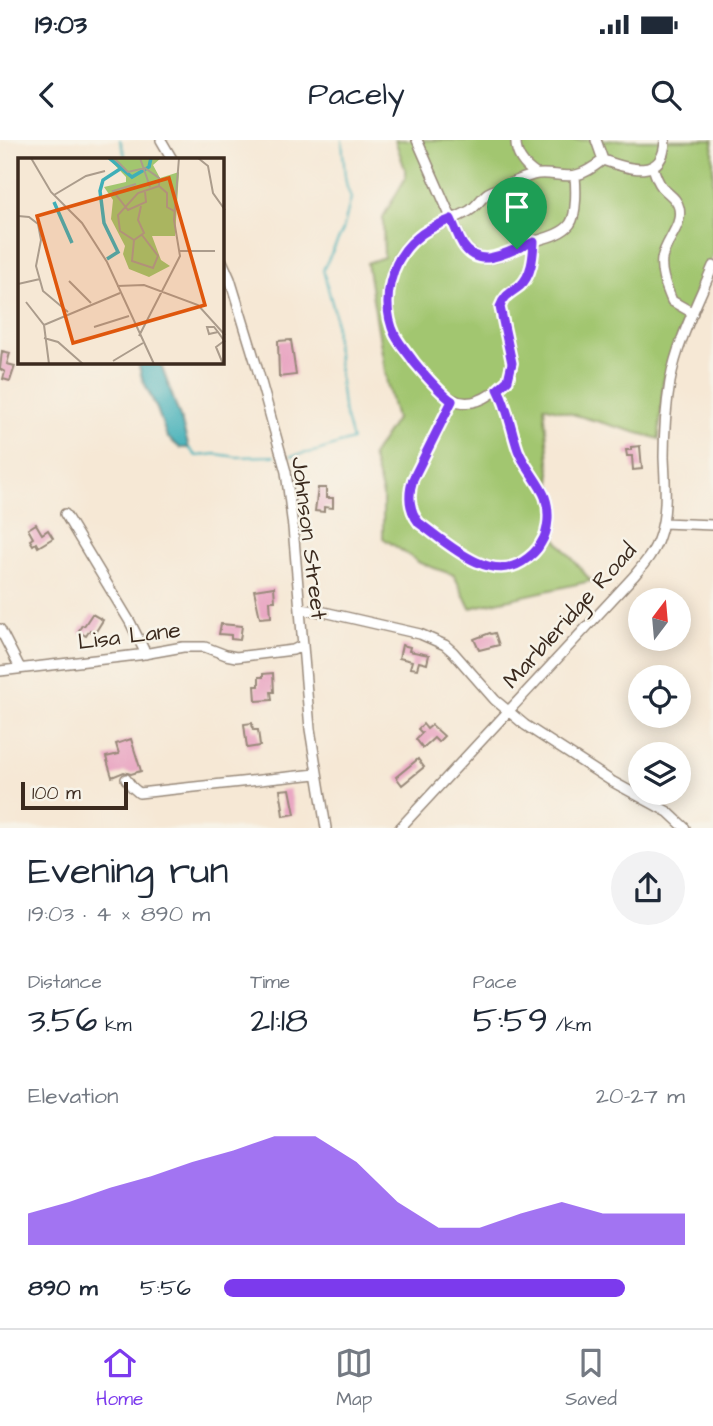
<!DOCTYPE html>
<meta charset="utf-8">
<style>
body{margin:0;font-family:"Architects Daughter",sans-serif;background:#f2f2f3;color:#1f2937;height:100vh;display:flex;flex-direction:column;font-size:26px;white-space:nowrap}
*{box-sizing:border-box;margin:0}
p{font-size:23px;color:#747a83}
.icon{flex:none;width:38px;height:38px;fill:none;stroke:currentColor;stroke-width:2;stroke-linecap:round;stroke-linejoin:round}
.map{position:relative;height:688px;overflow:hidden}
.side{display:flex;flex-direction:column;background:#fff;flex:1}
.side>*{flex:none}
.needle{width:46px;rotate:16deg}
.controls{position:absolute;left:628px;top:448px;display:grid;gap:14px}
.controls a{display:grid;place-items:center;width:63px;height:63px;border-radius:50%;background:#fff;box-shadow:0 4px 18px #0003;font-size:35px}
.scale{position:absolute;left:21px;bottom:18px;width:107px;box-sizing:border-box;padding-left:7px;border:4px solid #3b2a1e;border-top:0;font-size:19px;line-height:24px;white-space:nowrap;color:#3b2a1e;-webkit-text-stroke:5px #f7f3e8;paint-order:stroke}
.pin{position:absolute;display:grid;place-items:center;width:60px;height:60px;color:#fff;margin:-72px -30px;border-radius:50% 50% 50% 0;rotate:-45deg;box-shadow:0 0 7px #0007}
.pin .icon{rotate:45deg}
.round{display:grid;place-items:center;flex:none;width:74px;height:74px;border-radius:37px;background:#f2f2f3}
.headline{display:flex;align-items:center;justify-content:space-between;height:119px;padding:0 28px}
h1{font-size:38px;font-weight:600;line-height:52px}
.stats{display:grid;grid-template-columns:repeat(3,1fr);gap:10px;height:119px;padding:7px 28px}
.stats div{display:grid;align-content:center}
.stats b{font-size:35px;font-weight:600}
.stats small{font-size:19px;font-weight:400}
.stats p{font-size:19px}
.chart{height:196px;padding:14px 28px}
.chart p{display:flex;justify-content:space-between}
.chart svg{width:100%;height:126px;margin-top:7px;fill:#7c3aed;opacity:.7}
ul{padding:0 28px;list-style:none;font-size:23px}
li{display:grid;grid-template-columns:112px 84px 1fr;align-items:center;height:52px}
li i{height:18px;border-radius:9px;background:#7c3aed}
.status{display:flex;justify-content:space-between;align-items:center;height:49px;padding:0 35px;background:#fff;direction:ltr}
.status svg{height:19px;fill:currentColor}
header{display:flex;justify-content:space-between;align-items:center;height:91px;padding:0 28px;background:#fff;font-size:32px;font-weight:600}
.tabs{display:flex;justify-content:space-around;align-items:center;height:98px;border-top:2px solid #e0e1e3;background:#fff;font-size:19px;color:#747a83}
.tabs a{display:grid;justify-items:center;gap:4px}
.tabs .current{color:#7c3aed}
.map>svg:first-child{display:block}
.green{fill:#a2c66f;stroke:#6e7846;stroke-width:2}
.water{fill:#3fafb8;stroke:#3d6c6b;stroke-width:2}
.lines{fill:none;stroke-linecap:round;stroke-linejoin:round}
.stream{stroke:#3fafb8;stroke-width:2}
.building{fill:#e9a7c3}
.minor-casing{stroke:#98897a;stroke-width:12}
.minor{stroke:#fff;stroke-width:9}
.route-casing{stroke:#fff;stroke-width:14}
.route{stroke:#7c3aed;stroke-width:9}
.labels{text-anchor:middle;stroke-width:5;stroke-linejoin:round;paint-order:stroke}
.street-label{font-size:23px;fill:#3b2a1e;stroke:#f7f3e8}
.inset-river{fill:none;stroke:#3fafb8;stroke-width:3.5}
.inset-road{fill:none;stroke:#ab9c8c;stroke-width:2}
.view{fill:#df570d;fill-opacity:0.15;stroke:#df570d;stroke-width:3.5}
.inset-edge{fill:none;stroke:#3b2a1e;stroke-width:3.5}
</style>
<div class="status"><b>19:03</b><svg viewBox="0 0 49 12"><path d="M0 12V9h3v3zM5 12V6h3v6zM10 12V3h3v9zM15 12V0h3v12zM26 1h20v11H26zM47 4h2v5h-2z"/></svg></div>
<header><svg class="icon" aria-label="back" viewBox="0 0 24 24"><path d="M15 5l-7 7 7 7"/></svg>Pacely<svg class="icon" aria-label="search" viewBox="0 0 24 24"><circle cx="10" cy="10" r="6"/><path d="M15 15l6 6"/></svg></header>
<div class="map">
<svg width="713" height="688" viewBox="0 0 713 688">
<rect width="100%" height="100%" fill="#f7f3e8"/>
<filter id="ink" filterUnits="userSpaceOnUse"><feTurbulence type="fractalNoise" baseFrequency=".0143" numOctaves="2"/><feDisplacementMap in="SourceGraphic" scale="14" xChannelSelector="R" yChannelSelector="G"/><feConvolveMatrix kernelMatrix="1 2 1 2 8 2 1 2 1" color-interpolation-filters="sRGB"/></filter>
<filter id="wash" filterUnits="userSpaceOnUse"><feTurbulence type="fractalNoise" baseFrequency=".00686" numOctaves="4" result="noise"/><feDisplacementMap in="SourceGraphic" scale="28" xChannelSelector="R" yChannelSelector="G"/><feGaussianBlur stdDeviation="1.57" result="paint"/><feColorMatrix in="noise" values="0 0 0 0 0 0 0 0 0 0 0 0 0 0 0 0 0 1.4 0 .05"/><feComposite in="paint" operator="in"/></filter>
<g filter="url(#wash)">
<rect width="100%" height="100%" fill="#f6e8d5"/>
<!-- green -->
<path class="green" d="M395,0H713V114L676,204L663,243L659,299L544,266L556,399L591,441L470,468L454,435L420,423L383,398V355L372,316L396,279L387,243L367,123L384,117L383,77L405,39V29Z"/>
<!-- water -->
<path class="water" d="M138,222H160L181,280L189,308H180L167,297L157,269L142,238Z"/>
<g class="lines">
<!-- stream -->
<path class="stream" d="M120,0L126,19
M189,308L196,316L216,314L237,317L274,316
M291,316L317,311L352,300L343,267L336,203L335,174L323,130L343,90L351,58L347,47L345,36L342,0"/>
</g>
<g id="blocks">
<!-- building -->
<path class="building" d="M291,200L296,235L279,237L278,201Z
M2,211L10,213L7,224L15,226L10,241L3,239L5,232L0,229Z
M640,306L642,329L633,330L632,316H627L626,310H631V307Z
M318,348H326V358H333V368L324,367V372L315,371Z
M36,384L42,394L48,390L53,398L38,407L36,403L33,405L30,400L33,398L28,389Z
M274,447L275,461H270L271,477L260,478L254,450Z
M92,474L103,480L95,493L90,490L86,496L78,492L82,485L84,486Z
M221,484L242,486L240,500L231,499V495L219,494Z
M490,493L491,494L495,493L499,505L479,510L474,499Z
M402,505L410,507L409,511L429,515L427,524L419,522L417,529L410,528L412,521L399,518Z
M273,533L274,552H271L272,560L256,561L255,546H259V537H263V534Z
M252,583L253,590H258L260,606L247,608L244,584Z
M423,584L427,589L432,585L444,596L438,602L434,598L423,608L416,599L422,593L418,589Z
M131,599L141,631L131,634L124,632L112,637L106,617L119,614L116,604Z
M418,619L424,627L402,645L396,637Z
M290,649L295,674L283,676L282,668H283L280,650Z"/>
</g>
</g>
<g filter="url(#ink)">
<use href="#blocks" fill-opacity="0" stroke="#98897a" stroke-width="2"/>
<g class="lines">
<defs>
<path id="minor" d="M161,0L172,19
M417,0L463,105C470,113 480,120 491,118C504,117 515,108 526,104C539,99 561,96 570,84C577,74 576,47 575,36
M516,0C515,14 524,26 536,34
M596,0L603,20
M603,20C628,29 664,41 665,0
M653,27C655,34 657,41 662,47C668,54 677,58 679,68C683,87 665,100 662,119C660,134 667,148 672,161L693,173
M534,102C533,116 532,135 520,146C511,154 504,155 500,167C501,186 515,213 511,230C509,241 501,247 491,254C460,275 440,254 421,230C412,219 401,208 395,195C383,169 387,131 405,109C422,88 446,84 469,71C477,66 481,58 488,53C497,48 523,38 533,35C547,31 562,38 576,35C586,33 595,26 603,20
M222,121L230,139L256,224L286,332L293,387L310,589L326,688
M452,261L413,339C408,354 408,369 419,383C447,402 487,442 522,422C530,417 537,411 541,404C549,391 550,371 545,357C539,341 524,327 518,310C511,290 508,268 498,249
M65,374L130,482L146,514
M663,383L713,385
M300,469L324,472L420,494L445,505L453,512L495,560L525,585L613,642L668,672L685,688
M0,489L20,528
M0,531L138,515L183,507H205L226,515L236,517L293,510L303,505
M126,639L132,647L139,653L316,634
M400,688L633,437C643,425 654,413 659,397C668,372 665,343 664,317C664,292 666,267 670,242C677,202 697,164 713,126"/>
</defs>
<!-- minor casing -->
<use href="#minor" class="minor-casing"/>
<!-- minor -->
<use href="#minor" class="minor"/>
</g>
</g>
<g class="lines" filter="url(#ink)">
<defs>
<path id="route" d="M451,79C455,87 458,97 463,105C481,133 512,108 534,102C533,117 532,135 520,146C511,153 504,155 500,167L512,223L508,240L498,249C508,268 511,290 518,310C524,326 539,342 545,357C550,371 549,391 541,403C537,411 530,417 522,422C488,443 446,402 419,383C408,369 408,354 413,339L452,261C437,250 426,236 414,222C408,213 400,205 395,195C380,163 390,119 418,97C428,88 440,84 451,79Z"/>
</defs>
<!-- route casing -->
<use href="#route" class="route-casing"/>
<!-- route -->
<use href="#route" class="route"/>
</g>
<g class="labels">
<!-- street labels -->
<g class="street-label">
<text transform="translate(310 398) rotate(83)" y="8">Johnson Street</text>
<text transform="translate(569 475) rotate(-48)" y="8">Marbleridge Road</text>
<text transform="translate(129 495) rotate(-7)" y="8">Lisa Lane</text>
</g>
</g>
<!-- overview -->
<g transform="translate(18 18)">
<rect width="206" height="206" fill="#f6e8d5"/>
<path d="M90,0H143L135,7L142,20L161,14L157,78H134L143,102L152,108L131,119L111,111L105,96L107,88L93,61L95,42L86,29L108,24V19Z" fill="#a2c66f"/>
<path class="inset-river" d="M91,0L114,19L131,9L133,0M36,44L54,85M89,101L100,94L86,65L82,33L85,22L102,11"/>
<path class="inset-road" d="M13,0L33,34L64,65L89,104L136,206M96,0L110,14L127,10L141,20V28M122,0L132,29M180,0L190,8L195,35L207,52M118,26L95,33L110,52L128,44L127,34M141,28L149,35V49L156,53M36,37L68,18L87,13M123,48L120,62L126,75L116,82L102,73L100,57L120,35L141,28M0,58L11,59L20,66L23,82L18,108L25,133L50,154M116,82L114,103L135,110L140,98L124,77M162,93H197M51,123L73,145M0,126L22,121M99,128L126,127L180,147L207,177M8,144L26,167L102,135M26,167L31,206M76,169L111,158M200,174L191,176L189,169H196L200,174L207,184M121,178L162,98L156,62L161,0M26,180L40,184L65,206M95,203L125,185M205,206L198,189L206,183"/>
<path class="view" d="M151,20L187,147L55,185L19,58Z"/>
<rect width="206" height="206" class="inset-edge"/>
</g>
</svg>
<div class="controls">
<a><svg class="needle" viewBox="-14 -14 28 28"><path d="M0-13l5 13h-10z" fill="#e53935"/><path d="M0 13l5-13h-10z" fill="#747a83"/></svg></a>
<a><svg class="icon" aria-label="locate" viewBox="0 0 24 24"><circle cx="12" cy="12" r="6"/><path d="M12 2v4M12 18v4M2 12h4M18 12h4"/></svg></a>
<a><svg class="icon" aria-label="layers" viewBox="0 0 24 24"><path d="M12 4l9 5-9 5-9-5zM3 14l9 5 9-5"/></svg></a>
</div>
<div class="scale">100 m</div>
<div class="pin" style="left:517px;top:109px;background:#1e9e55"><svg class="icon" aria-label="arrive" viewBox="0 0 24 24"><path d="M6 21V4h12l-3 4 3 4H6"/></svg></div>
</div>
<section class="side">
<div class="headline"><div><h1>Evening run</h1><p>19:03 · 4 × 890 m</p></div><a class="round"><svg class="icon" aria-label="share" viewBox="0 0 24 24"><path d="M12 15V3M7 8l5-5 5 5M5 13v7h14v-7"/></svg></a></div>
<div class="stats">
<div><p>Distance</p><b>3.56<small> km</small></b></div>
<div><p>Time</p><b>21:18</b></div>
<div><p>Pace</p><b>5:59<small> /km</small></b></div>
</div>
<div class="chart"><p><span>Elevation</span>20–27 m</p>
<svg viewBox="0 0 160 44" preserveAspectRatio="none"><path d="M0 44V33L10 29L20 24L30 20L40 15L50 11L60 6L70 6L80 15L90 29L100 38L110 38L120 33L130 29L140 33L150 33L160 33V44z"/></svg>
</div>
<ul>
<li><b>890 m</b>5:56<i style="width:87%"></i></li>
</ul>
</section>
<nav class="tabs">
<a class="current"><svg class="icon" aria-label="home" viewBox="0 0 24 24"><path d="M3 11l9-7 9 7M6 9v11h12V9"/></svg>Home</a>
<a><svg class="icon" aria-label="map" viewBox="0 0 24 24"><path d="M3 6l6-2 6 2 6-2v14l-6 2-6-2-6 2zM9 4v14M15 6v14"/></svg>Map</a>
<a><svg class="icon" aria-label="saved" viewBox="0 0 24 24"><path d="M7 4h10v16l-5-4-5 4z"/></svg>Saved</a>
</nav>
